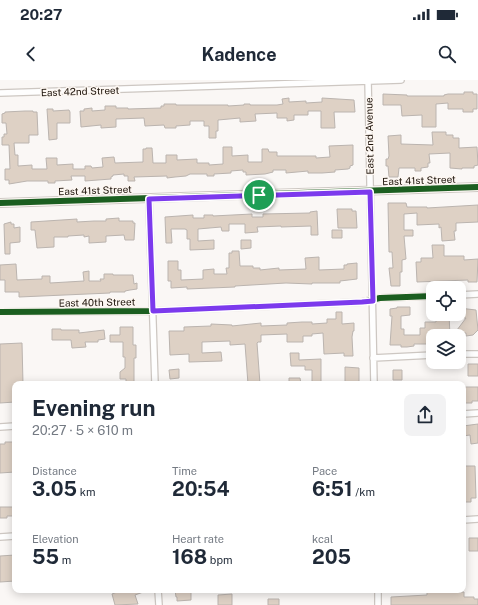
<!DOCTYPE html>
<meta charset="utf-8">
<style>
body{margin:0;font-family:"Public Sans",sans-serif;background:#f2f2f3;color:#1f2937;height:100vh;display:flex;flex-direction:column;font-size:15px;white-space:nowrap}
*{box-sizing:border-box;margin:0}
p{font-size:13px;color:#747a83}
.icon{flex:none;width:22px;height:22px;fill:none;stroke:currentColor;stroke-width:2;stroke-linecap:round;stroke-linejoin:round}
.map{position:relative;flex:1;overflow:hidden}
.drawer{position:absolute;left:12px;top:301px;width:454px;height:212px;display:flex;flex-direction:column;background:#fff;border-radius:8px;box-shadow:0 2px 10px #0003}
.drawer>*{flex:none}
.tools{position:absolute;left:426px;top:201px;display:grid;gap:8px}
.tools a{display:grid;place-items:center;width:40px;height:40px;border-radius:8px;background:#fff;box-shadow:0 2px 10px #0003;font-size:20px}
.pin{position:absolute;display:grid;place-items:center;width:34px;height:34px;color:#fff;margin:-17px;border:2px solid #fff;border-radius:50%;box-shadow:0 1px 4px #0007}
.round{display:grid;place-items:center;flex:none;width:42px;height:42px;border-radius:8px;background:#f2f2f3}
.overview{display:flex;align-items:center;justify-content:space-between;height:68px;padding:0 20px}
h1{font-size:22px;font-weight:700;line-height:30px}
.stats{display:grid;grid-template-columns:repeat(3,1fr);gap:6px;height:68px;padding:4px 20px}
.stats div{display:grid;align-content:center}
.stats b{font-size:20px;font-weight:700}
.stats small{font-size:11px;font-weight:400}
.stats p{font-size:11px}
.status{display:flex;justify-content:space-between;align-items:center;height:28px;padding:0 20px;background:#fff;direction:ltr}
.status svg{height:11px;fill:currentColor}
header{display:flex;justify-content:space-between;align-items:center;height:52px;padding:0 20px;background:#fff;font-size:18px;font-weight:700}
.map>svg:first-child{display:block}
.building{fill:#ded1c5;stroke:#bbb4af}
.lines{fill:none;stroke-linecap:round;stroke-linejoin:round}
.street-casing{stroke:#cdc7c2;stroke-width:8}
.secondary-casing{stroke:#cdc7c2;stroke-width:10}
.street{stroke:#fefefe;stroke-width:5.5}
.secondary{stroke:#fefefe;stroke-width:8}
.cycleway-casing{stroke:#fdf7f2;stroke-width:8}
.cycleway{stroke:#1b5e20;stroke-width:6}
.route-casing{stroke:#fff;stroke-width:8}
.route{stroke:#7c3aed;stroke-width:5}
.labels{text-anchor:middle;stroke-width:3;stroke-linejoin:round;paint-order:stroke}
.street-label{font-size:10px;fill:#1b1108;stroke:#fdf7f2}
</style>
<div class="status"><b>20:27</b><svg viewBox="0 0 49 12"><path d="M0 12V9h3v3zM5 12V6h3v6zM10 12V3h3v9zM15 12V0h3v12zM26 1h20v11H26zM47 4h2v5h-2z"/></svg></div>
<header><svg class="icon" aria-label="back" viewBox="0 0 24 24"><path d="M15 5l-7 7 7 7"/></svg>Kadence<svg class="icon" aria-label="search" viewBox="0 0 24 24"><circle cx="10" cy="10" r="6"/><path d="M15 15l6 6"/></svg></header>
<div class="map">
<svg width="478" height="525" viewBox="0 0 478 525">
<rect width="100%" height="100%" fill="#faf7f5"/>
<!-- building -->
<path class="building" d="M464,12H473V14H477V29H473V32H463V29H448V23L436,24V47H422V35L402,36L401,25H383V14L407,15V16H444V15L448,14H464Z
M289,18V22L306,21V23L322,22V18L354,20L355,32H334L335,48H321V31H308V35H294V40L287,41V38H277V33L255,34L256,41L240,42V38L218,40V51H216V58H209V46H204V41H190V45L176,46V48H165L164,45L145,46L144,38L116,39V47L101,48V45L81,47L80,31H84V29L92,28V31L105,30V26H116V28H128V29L161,28V26H164V24H176V25H228V26L244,25V24H250V25H277L283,24L282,19Z
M47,29H53V31L69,30L70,32V43H57V59L49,60Z
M25,31H33V32H37L38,55H29V63H14L15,75H18V86L32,85V89H47L46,78H57V85L73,84V89H85V86H91L92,88L103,87L102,78L114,77L115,83L143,82V69H146V68H152L153,83H166V75H177V80L197,79V83H209V85L223,84V67H232V76L248,75V82H262V69H268L269,72H277V76H316V78L330,77L329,66L353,65V85L350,86V88L348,89L335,90V92L322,93H308V91L286,93V90H273V92L265,94L246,95V92H243V90L231,91V93L214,94V96H207V94H190L186,96L175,97L167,98V96L134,97L135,101H128V96H124V94L113,95V96L111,97V99L85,101V96H71L72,100L55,101V103H48V101H27L9,104V100H5V89H10L9,65H2V57H4V54H7L6,43H2V34L5,33V32Z
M432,52H446V55H453V58H459V68L477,67L478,85L474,86V88H462V89L450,88V73L429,74L430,83H428V87L421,88V91H415V88H399L398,97H389L388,86H386V79H388L389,76L388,56L401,55V64L433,65Z
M388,123H406L407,127H427V128L478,125V142L456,143V151H454L455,160L442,161L441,147L439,148V144L417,145V133L404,134V150H413V156H404L406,179L402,180V192H400V206H391L389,188H393L392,172H389Z
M337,129H352V131H356L357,148H338Z
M317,131L318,155H311V146L281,147V146L257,147L258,152L245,153V144H229V151H222L221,147L198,149V161L214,160V169L190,170V159H187V150L185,149H171L172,163H166L165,137L193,135V138H204V135H213V136L252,134V137H263V134L310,133V132Z
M119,138V141H133V143H135L134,160H125L124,155L106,156V162L89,163V156L84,157V155L68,156V157H54V167L37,168L35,150H31V142L77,139V142L94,141H106V139Z
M11,142V144H14V148L20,147V162L10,163V174H5L4,144Z
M332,150H342V158H332Z
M241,160H251V168L241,169Z
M432,165H444V176H464V180L478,179L477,202H468V200L417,202L416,182H421V178H433Z
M232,171H239L240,186H253V188H260V190L279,188V190L306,189L305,178L319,177V190L344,189V185H347V184L357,183V199L340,201V203H312V204L286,203L235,206V207L187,209V207L171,208V201H168V181H178V190H181V200L203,199V190L214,189V194H227L226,188H229V173H232Z
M16,184L17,200L42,199V196H50V203L84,201L83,192L89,191V201H101L100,199H104V194H113V195H133L134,204L137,203V209L130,210L125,211V212H110V213L19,217V212H5V200H0V185Z
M397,227H410V235L401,236V249H404V255H420V248H425V242H436V234H449L450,256H429L430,264H414V266L407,267H401V265H390L392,236H390V229L397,228Z
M459,228L476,230L478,250L473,255L466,256V253L454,254L466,238H459Z
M336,232H342V244L354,243V251H353L352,257L353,276H344V273L324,274L323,253L312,254V256H303V262H287V254L261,255V262H258L257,263L260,304H248L245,264L230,265V261L202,262V273L221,272L222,281L189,282V274L170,275L169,251H184V247L211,246V244L232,245V246L261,243V246L287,245V243L302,242H312V244L327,243V239H336Z
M120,247H133V265H136V278H134V304H126V299H120V292L125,288V277H123V262H110V255H120Z
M52,249H61V250H79V253L104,250L105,259L98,260V262H85L86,267L72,268L71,260H52Z
M22,263L23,304H15V322L0,323V264Z
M290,273H299V280L321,279V304H312V290H305V286H291Z
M468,284H478V296H468Z
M345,287L359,288V304H345Z
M179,289V298L170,299L169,290Z
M393,290H402V300H393Z
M289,298H300L301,304H289Z
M463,307H478V321H472V323H463Z
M478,344V363L471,364L470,355L463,356V346Z
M5,362H14V364H15V392L0,393V364H5Z
M463,386H475L476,418H471V422H464Z
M0,427H15V436H7V438H0Z
M469,458H478V471H469Z
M15,475V501L0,502V476Z
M122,510H125V512L131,510L146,511L135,515L138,524L115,525L112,514Z
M175,510L191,511V520L177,521V517H176Z
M427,510H451V512H464V517H474V519H478V525H391V517L427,515Z
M232,514V525H218V515Z
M268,519H279V525H268Z"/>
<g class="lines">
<defs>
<path id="street" d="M368,0L374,304
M0,13L401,0
M149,119L155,304
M459,215L478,214
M0,232L153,231L362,222L380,218L433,216
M459,274H478
M373,278L433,275
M463,334L478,333
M0,347L15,346
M463,440L478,439
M0,457L15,456
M158,510L159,525
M378,510V525"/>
<path id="secondary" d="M0,123L478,107"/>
</defs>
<!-- street casing -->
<use href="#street" class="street-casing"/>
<!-- secondary casing -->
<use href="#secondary" class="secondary-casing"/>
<!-- street -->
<use href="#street" class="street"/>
<!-- secondary -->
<use href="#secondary" class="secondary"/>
<defs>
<path id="cycleway" d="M0,123L478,107
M0,232L153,231L362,222L380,218L433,216"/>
</defs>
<!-- cycleway casing -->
<use href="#cycleway" class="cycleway-casing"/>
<!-- cycleway -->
<use href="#cycleway" class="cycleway"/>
</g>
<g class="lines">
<defs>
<path id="route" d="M370,112L373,221L362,222L153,231L149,119Z"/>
</defs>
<!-- route casing -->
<use href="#route" class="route-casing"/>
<!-- route -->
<use href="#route" class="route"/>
</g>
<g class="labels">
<!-- street labels -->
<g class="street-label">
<text transform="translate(80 11) rotate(-2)" y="4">East 42nd Street</text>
<text transform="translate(369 56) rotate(-91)" y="4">East 2nd Avenue</text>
<text transform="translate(419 100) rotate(-2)" y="4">East 41st Street</text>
<text transform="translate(95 110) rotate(-2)" y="4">East 41st Street</text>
<text transform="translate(97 222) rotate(-1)" y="4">East 40th Street</text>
</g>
</g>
</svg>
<div class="tools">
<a><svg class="icon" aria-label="locate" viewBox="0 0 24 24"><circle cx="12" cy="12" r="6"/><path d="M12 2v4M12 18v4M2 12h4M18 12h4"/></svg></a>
<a><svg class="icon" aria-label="layers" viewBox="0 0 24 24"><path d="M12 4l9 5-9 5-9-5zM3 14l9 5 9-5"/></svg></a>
</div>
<div class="pin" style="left:259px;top:115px;background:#1e9e55"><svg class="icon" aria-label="arrive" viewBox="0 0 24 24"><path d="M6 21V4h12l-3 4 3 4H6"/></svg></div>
<section class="drawer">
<div class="overview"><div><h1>Evening run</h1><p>20:27 · 5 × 610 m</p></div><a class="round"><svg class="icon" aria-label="share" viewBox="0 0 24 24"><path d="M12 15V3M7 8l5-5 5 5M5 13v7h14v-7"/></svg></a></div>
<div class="stats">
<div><p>Distance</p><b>3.05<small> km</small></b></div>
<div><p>Time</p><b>20:54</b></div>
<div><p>Pace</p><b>6:51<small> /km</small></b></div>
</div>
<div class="stats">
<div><p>Elevation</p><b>55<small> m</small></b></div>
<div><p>Heart rate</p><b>168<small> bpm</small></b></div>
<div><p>kcal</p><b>205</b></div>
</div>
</section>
</div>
